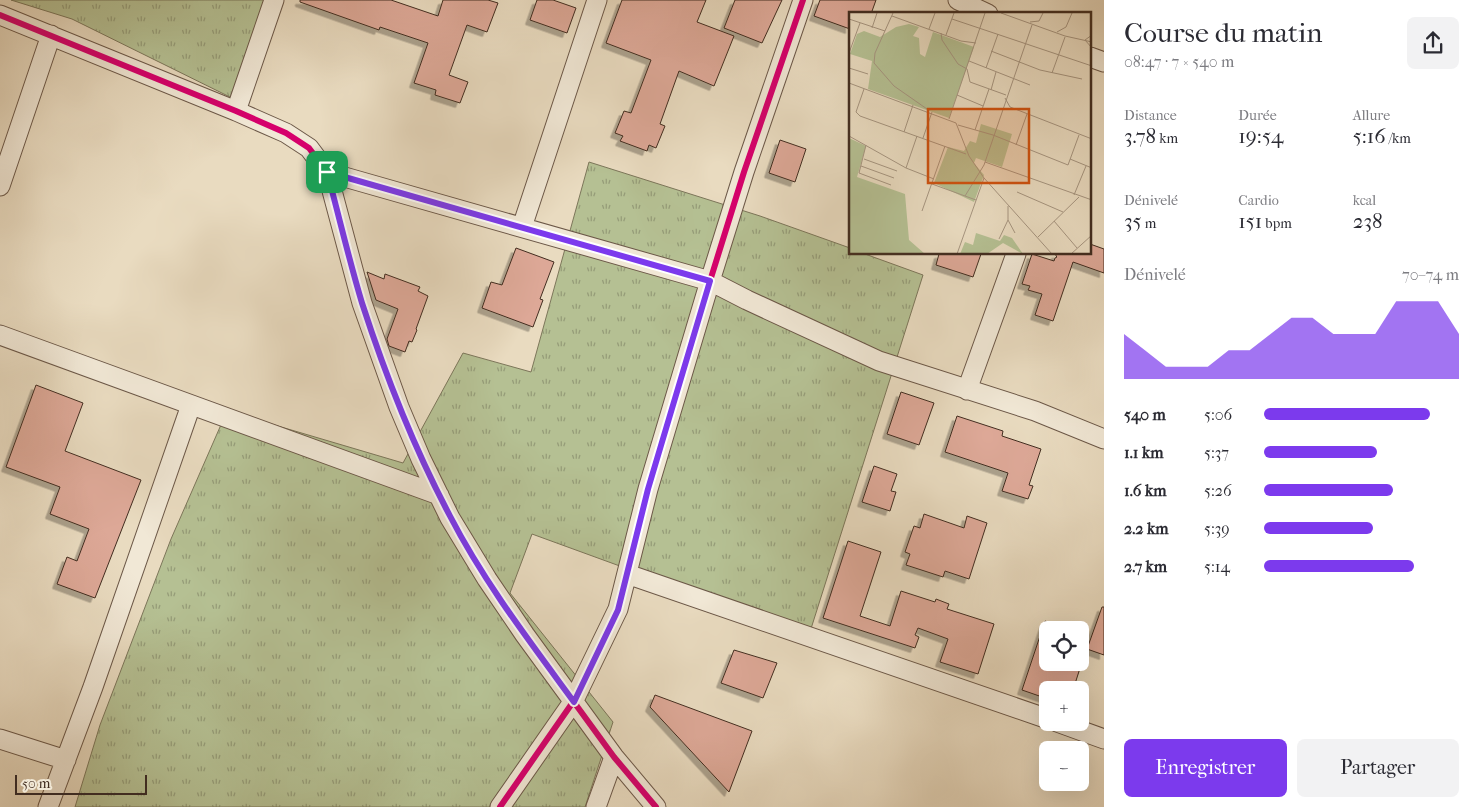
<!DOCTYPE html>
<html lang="fr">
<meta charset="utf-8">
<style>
body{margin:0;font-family:"IM FELL French Canon",serif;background:#f2f2f3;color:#2b2b33;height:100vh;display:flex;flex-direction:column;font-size:19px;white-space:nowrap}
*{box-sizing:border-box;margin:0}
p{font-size:16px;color:#7c7c81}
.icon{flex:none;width:28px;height:28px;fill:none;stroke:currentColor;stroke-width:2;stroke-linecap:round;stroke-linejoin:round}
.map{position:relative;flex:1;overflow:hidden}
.sheet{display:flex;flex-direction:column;background:#fff;width:375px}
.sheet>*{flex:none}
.tools{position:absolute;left:1039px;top:621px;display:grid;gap:10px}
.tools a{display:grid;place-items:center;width:50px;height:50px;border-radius:8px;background:#fff;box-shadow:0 5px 20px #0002;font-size:25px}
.scale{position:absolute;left:15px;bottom:12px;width:132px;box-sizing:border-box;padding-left:5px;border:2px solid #422d20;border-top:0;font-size:14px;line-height:18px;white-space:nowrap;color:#422d20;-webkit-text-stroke:4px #f1e8d6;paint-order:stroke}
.pin{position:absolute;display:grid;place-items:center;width:42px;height:42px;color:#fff;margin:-21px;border-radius:10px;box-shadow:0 2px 8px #0006}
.round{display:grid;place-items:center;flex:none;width:52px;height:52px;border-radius:8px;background:#f2f2f3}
.overview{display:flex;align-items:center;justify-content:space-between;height:85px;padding:0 20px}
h1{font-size:28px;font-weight:600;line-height:38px}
.metrics{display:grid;grid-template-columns:repeat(3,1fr);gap:8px;height:85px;padding:5px 20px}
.metrics div{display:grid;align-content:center}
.metrics b{font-size:21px;font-weight:600}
.metrics small{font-size:14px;font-weight:400}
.metrics p{font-size:14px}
.chart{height:140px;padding:10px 20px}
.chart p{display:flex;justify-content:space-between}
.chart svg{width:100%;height:90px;margin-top:5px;fill:#7c3aed;opacity:.7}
.primary-button{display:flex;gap:10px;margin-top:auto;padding:10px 20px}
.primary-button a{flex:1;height:58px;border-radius:8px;background:#7c3aed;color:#fff;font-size:20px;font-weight:600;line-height:58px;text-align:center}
.primary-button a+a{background:#f2f2f3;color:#2b2b33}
ul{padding:0 20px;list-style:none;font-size:16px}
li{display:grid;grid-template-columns:80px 60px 1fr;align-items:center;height:38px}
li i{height:12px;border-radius:6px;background:#7c3aed}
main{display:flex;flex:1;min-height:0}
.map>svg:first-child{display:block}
.grass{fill:url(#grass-tufts);stroke:#7c765a}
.building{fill:#dda897;stroke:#422d20;filter:url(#shadow)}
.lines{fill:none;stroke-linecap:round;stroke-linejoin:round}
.minor-casing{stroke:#6c5848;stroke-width:21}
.minor{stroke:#f1e8d6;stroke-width:19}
.cycleway-casing{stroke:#f1e8d6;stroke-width:9}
.cycleway{stroke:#d6006c;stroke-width:6}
.route-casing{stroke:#fff;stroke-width:10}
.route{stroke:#7c3aed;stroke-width:6}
.inset-road{fill:none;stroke:#a69580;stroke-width:1}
.view{fill:#cf520f;fill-opacity:0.15;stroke:#cf520f;stroke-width:2.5}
.inset-edge{fill:none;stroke:#422d20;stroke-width:2.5}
</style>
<main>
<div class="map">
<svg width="1104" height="807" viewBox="0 0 1104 807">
<defs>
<pattern id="grass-tufts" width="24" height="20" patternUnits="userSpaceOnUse" patternTransform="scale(1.25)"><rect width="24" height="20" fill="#b5c093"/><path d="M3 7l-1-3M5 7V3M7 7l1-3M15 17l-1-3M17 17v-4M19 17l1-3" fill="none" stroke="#959c78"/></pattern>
<filter id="shadow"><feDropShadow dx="-4.5" dy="4.5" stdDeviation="0" flood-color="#0004"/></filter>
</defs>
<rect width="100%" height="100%" fill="#e9dbc0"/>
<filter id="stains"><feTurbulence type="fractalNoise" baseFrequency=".004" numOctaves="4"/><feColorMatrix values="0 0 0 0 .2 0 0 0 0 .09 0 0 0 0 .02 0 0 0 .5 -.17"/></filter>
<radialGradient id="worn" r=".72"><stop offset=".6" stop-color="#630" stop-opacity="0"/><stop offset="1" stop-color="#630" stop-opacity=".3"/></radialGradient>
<!-- grass -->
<path class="grass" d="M11,0H268L234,99L72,19Z
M589,162L760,216L850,248V254H865L923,275L809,635L532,534L510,593L613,722L585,807H75L100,725L171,539L227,411L403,463L463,353L531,372Z"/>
<!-- building -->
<path class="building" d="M300,0H391L438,16L443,0H488L498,3L487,32L467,25L449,75L468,82L460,103L435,95L436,90L414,83L428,43L380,27L379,30L300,2Z
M537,0H553L576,8L567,33L530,20Z
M622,0H706L697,22L734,36L714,86L679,71L660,124L665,126L656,148L649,145L647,151L620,141L623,136L615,133L624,111L631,113L651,60L606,43Z
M735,0H782L762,43L724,28Z
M820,0H876L871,14H850V29L814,16Z
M780,140L806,149L795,182L769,173Z
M1090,244L1104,249V273L1073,262L1053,321L1035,315L1042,294L1028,290L1030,286L1022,284L1032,254L1054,261L1055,258L1057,257L1056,256V254H1090Z
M516,248L554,262L540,299L543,300L533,327L482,308L491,282L502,285Z
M939,254H981L973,277L936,265Z
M367,272L384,279L385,274L420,287L418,291L428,296L416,329L417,330L412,342L409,341L405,352L389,346L387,339L398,309L376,300Z
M36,385L83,403L65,451L141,480L95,598L57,584L67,557L77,561L89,529L50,514L60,487L6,467Z
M901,392L934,403L919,445L887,434Z
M957,416L1003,431L1002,436L1041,449L1029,485L1033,486L1028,499L1002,491L1008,473L945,452Z
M874,466L897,474L891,491L896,492L890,511L862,502Z
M924,514L964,528L967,516L987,523L969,579L945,571L943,577L906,565L910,554L905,552L914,526L920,528Z
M848,541L881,552L860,616L890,626L901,591L935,602L936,599L949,604L947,609L994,624L978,674L940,662L948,639L918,628L915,635L919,637L915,648L823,618Z
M1102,607H1104V655L1087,649Z
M1045,621L1048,622V662H1082L1073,690H1048V699L1022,690Z
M734,650L777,663L763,698L721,683Z
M655,695L752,731L729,792L650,707Z"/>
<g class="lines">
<defs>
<path id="minor" d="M958,0L988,14
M0,15L236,111L286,133L309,148L327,172L362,303L399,407L421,459L450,518L487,579L525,635L614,757L656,807
M1090,57L1104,62
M236,111L274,0
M327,172L710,281L747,300L879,361L1035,411L1104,439
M0,186L51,35
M522,227L597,0
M0,335L439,495
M967,390L1016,254
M627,574L1048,719
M1057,722L1104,739
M0,739L66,760
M48,807L93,687L191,405
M500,807L573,702L618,609L648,489L710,281L744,172L803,0
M596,807L614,757"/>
</defs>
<!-- minor casing -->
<use href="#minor" class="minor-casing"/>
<!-- minor -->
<use href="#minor" class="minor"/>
<defs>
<path id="cycleway" d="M0,15L236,111L286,133L309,148L327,172L362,303L399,407L421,459L450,518L487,579L525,635L614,757L656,807
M500,807L573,702L618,609L648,489L710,281L744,172L803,0"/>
</defs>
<!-- cycleway casing -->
<use href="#cycleway" class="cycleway-casing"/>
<!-- cycleway -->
<use href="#cycleway" class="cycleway"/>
</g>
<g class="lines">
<defs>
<path id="route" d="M327,172L710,281L648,489L618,610L574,702C530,642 484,582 450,516C414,448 386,377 362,303C349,260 339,216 327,172Z"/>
</defs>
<!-- route casing -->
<use href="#route" class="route-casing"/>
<!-- route -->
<use href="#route" class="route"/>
</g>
<!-- overview -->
<g transform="translate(849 12)">
<rect width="242" height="242" fill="#e9dbc0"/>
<path d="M60,12L70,15L64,24L70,26L71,42L76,45L84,20L125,35L100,106L19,77L23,49L1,42L8,22L15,19L31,25L47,15ZM132,112L163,122L153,155L127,146L125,151L135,163L125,190L85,171L99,135L115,139L121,129L127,131ZM127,221L151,229L155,223L163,226L174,242L154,231L138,242H111L116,230L124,233Z" fill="#b5c093"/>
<path d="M0,126L17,134L8,165L56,182L60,228L76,242H0Z" fill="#b5c093"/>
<path class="inset-road" d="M44,1L26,41L25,51L45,74L78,97M152,1L216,24L243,30M43,4L112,29L127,31M0,7L36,19M103,7L243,54M181,10L190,9L194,1M23,16L28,1M80,17L86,1M208,20L217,15L223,1M92,21L93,28L109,52L118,57L121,70L157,83M97,23L105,1M243,23L236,28L243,36M142,39L191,58L233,67M0,41L11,11M120,49L181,73M0,56L19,62M137,56L149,22M203,61L216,25M0,71L107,111L120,144L135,166L203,242M15,77L7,100L11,104L117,142M142,78L147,60M108,83L134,94M156,86L161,95L243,127M100,107L136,1M109,113L144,123L219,153L230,123M126,118L140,77M55,120L64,93M0,124L57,156M68,124L57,156L85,167M74,126L83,100M17,133L10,161L42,173M167,133L178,102M15,147L48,159M221,147L243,156M136,150L243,188M12,154L45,166M83,172L127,188M168,180L214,200M225,183L237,154M116,184L135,153L183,13M159,194V208L166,221M73,199L96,134M205,209L228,236M189,225L230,185M150,227L159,208M108,242L135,166M222,242L243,223"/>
<path class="view" d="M79,97H180V171H79Z"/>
<rect width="242" height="242" class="inset-edge"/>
</g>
<rect width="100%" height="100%" filter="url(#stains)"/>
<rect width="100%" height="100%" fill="url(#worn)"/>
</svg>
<div class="tools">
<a><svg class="icon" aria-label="locate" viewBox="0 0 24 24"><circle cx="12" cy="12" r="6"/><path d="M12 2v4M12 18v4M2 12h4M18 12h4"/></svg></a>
<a>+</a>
<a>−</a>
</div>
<div class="scale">50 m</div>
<div class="pin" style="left:327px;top:172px;background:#1e9e55"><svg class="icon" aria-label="arrive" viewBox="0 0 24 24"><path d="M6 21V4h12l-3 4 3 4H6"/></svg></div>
</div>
<section class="sheet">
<div class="overview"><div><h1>Course du matin</h1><p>08:47 · 7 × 540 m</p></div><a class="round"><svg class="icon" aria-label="share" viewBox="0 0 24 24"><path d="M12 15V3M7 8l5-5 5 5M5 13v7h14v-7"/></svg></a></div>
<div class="metrics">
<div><p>Distance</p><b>3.78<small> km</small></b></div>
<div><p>Durée</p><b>19:54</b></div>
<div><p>Allure</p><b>5:16<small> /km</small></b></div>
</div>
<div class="metrics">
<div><p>Dénivelé</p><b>35<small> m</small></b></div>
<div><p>Cardio</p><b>151<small> bpm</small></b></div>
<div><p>kcal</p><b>238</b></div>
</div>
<div class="chart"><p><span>Dénivelé</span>70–74 m</p>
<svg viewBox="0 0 160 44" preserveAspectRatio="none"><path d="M0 44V22L10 30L20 38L30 38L40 38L50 30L60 30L70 22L80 14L90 14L100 22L110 22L120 22L130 6L140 6L150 6L160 22V44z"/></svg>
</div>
<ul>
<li><b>540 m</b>5:06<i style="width:85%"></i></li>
<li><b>1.1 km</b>5:37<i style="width:58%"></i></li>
<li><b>1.6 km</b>5:26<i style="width:66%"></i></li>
<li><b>2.2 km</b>5:39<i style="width:56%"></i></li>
<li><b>2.7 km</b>5:14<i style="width:77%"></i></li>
</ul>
<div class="primary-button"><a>Enregistrer</a><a>Partager</a></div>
</section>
</main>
